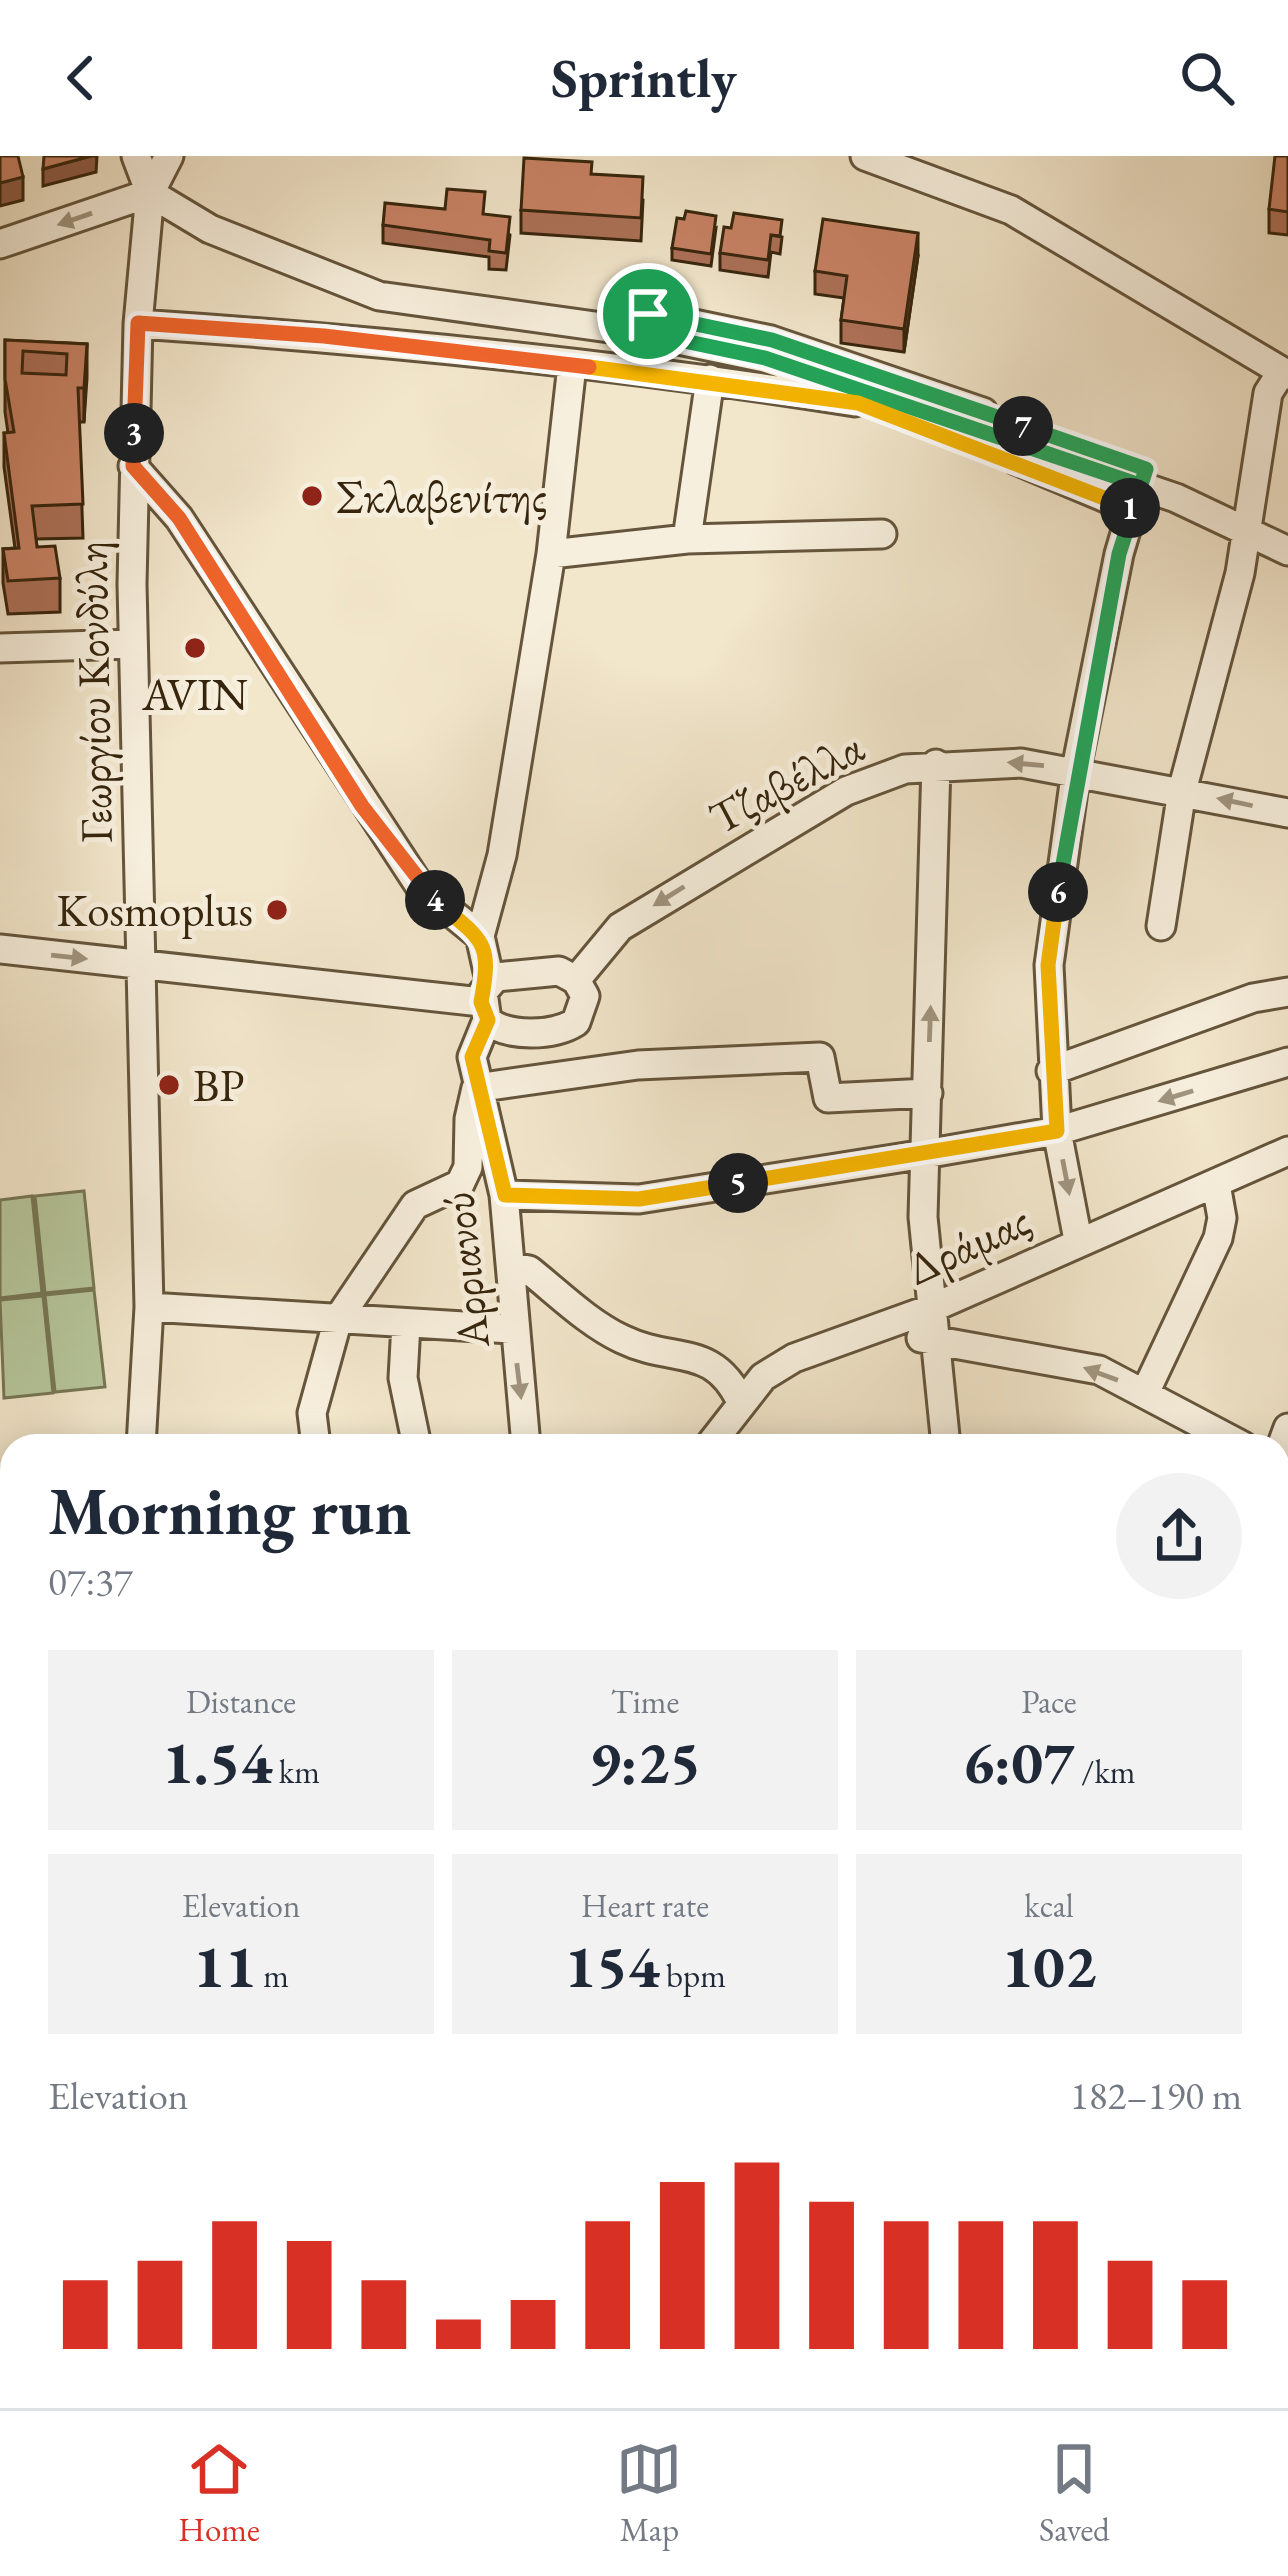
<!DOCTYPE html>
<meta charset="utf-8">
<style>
body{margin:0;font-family:"EB Garamond",serif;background:#f2f2f3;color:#1f2937;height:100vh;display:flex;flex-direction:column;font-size:45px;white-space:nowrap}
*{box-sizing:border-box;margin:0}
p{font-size:39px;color:#747a83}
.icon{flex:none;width:66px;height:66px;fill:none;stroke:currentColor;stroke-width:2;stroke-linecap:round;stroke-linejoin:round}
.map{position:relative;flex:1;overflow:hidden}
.sheet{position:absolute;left:0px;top:1278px;width:1290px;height:975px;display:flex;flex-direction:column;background:#fff;border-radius:36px 36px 0 0;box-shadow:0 6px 30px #0003}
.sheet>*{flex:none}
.pin{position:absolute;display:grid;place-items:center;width:102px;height:102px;color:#fff;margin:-51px;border:6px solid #fff;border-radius:50%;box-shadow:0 3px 12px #0007}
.km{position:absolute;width:60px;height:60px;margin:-30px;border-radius:50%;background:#222;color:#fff;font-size:33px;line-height:60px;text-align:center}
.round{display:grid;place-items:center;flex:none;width:126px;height:126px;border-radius:63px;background:#f2f2f3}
.headline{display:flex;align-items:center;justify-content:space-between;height:204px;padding:0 48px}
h1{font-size:66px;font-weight:700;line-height:90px}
.metrics{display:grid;grid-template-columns:repeat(3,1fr);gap:18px;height:204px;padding:12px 48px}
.metrics div{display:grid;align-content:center;border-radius:0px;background:#f2f2f3;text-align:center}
.metrics b{font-size:60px;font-weight:700}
.metrics small{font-size:33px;font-weight:400}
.metrics p{font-size:33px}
.chart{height:336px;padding:24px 48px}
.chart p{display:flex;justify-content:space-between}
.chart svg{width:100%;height:216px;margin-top:12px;stroke:#d93025;stroke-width:6}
header{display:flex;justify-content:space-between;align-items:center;height:156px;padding:0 48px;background:#fff;font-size:54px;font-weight:700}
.tabs{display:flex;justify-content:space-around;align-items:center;height:168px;border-top:3px solid #e0e1e3;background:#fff;font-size:33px;color:#747a83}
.tabs a{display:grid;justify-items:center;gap:6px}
.tabs .current{color:#d93025}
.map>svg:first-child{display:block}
.green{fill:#b6c69b;stroke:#767654;stroke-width:3}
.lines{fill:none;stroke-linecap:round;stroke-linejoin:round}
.minor-casing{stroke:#65553c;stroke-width:33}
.major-casing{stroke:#36250d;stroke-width:42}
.minor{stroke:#f7efdd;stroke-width:27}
.major{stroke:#f2e6cb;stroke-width:36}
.wall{fill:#ad7158;stroke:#36250d;stroke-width:3}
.shaded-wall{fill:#8d5c47;stroke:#36250d;stroke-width:3}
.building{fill:#c98366;stroke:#36250d;stroke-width:3;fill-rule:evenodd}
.oneway{fill:#a0947f}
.split-1-casing{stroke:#fff;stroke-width:24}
.split-2-casing{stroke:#fff;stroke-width:24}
.split-3-casing{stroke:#fff;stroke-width:24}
.split-4-casing{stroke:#fff;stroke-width:24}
.split-5-casing{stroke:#fff;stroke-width:24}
.split-6-casing{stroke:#fff;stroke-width:24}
.split-7-casing{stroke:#fff;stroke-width:24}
.split-8-casing{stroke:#fff;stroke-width:24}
.split-1{stroke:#22a559;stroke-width:15}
.split-2{stroke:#f5b400;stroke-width:15}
.split-3{stroke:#f0652b;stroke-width:15}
.split-4{stroke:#f0652b;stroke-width:15}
.split-5{stroke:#f5b400;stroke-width:15}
.split-6{stroke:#f5b400;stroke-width:15}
.split-7{stroke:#22a559;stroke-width:15}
.split-8{stroke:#22a559;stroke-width:15}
.poi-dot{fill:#8f2418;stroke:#f7efdd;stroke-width:4.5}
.labels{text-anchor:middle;stroke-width:10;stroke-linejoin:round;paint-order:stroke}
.poi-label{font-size:45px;fill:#36250d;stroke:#f7efdd;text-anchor:start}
.street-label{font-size:45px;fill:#36250d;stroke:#f7efdd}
</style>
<header><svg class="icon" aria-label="back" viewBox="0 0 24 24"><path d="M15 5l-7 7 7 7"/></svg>Sprintly<svg class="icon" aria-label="search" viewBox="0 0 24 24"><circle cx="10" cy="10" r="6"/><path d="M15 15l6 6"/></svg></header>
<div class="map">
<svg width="1288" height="2252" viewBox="0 0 1288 2252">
<rect width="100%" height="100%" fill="#f2e6cb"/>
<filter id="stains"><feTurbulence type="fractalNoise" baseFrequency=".00167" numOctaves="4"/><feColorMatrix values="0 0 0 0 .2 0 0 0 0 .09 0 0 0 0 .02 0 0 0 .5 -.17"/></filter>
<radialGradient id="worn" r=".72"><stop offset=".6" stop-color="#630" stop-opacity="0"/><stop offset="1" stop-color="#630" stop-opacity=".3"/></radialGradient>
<!-- green -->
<path class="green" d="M84,1035L94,1132L45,1137L35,1040Z
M32,1040L42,1137L0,1142V1044Z
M94,1134L105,1231L55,1236L45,1139Z
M43,1140L53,1237L4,1242L0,1144Z"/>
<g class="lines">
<defs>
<path id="minor" d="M136,0L150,37L138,168L132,428L149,1151L141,1290
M865,0L1011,54L1288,219
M150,37L210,73L379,140L645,177L765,202L1176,342L1288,395
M150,37L169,0
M0,88L150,37
M646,158L771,184L983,256
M138,168C378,184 618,208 855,246
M1016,304L1132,353
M133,310L179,362L421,732L480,780
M687,383L710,223
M551,398L687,383L882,378
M0,492L133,488
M936,608L923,1061L946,1290
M1161,770L1182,635L1240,417L1268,237L1282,215
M0,793L481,846
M559,815L576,824L585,840L576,866C554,880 507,882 487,864L483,836L496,821Z
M576,824L620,771L846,635L905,613L1021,607L1288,657
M490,825L480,780L502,699L551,398L572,209
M487,864L472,901L504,1039L526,1290
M1051,915L1253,842L1288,836
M504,1039L639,1043L925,998L1057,975L1288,906
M1078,1084L1057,975L1049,809L1076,613L1119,398L1137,337
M512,1111L529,1114C558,1137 588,1167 622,1183C673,1208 713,1186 741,1246
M149,1151L512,1173
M406,1168L403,1222L417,1290
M921,1182L1099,1214L1243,1290
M1145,1237L1218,1082L1222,1062L1216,1028
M316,1290L312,1257L338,1163L415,1049L460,1028L468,1011L469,963L476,932L638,909L820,901L828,942L928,937
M709,1290L763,1221L794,1202L930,1153L1288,995
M1278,1299L1288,1272
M1278,1697L1288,1699
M0,1723L12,1721
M1278,1906L1288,1847
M1278,2160L1288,2164
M252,2241L254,2252
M350,2241L353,2252
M437,2241L439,2252
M535,2241L537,2252
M716,2241L723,2252
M807,2241L813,2252
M854,2241L856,2252
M113,2252L144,2241
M587,2252L627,2241
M930,2252L933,2241
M1112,2252L1114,2241
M1217,2252L1219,2241"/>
<path id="major" d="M0,1422L12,1451
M1278,1626L1288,1600
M0,1931L12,1924
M1039,2252L1043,2241"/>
</defs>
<!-- minor casing -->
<use href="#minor" class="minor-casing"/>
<!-- major casing -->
<use href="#major" class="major-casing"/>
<!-- minor -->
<use href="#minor" class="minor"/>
<!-- major -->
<use href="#major" class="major"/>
</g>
<!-- wall -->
<path class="wall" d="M1288,0V79L1269,77V53Z
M592,18L643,44L641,85L521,77V54Z
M485,59L510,79L506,114L489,113V101L383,87V69Z
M716,72L711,110L672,104V92Z
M731,72L782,81L780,98L771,96L768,121L720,114V97Z
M918,100L904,196L841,187V164L844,142L815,138V115Z
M5,184L87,188L84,266H79L83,382L36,383L37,391L60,422V456L8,458L3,427V393L15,392L4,311V277H8L5,256Z
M12,1581V1666L0,1668V1583Z
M1288,1636V1687L1282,1688L1278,1663V1638Z
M12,2026V2098L0,2100V2028Z
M12,2182V2241H49V2252H0V2184Z
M360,2241H426V2252H362Z"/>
<!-- shaded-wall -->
<path class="shaded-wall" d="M91,0H97L96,16L43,30V13Z
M23,21V44L0,50V27Z
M918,77V100L904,196V173Z
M87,188V222L84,266V232Z"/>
<!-- building -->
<path class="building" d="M0,0H18L23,21L0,27Z
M44,0H91L43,13Z
M1275,0H1288V56L1269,53Z
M524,2L592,6L591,18L643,21L641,62L521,54Z
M447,33L485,36L483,58L510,61L506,97L489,95L490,84L383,69L385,47L445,53Z
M686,55L716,60L711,98L672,92L677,62L684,63Z
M734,57L782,64L780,80L771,79L768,104L720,97L724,71L731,72Z
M823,63L918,77L904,173L841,164L847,120L815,115Z
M5,184L87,188L84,232H78L83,348L32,350L37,391L55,390L60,422L8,425L3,393L19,392L4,277L14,276L5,223ZM23,195L67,198L66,219L22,217Z
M12,1581V1632L0,1635V1583Z
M1288,1636V1675L1282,1676L1278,1638Z
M12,2026V2074L0,2077V2028Z
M12,2182V2235L0,2237V2184Z
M144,2241H243L244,2252H146Z
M364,2241H426L366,2251Z"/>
<!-- one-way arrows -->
<defs><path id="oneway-solid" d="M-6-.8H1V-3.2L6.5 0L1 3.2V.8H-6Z" transform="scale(3)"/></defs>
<g class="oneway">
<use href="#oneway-solid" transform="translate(75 63) rotate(161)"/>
<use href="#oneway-solid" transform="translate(1026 608) rotate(-175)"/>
<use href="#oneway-solid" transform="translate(1235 646) rotate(-168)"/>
<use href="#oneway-solid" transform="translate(669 740) rotate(148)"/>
<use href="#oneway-solid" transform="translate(69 801) rotate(6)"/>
<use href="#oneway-solid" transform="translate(930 868) rotate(-88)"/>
<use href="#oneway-solid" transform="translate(1176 940) rotate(163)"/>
<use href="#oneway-solid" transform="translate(1066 1021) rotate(79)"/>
<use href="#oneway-solid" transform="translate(1101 1218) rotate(-160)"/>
<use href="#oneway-solid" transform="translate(519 1225) rotate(83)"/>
</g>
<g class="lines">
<defs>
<path id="split-1" d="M648,158L646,177L765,202L1140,329L1130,352"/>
<path id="split-2" d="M589,211L858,247L1130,352"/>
<path id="split-3" d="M134,277L138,167L324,180L589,211"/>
<path id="split-4" d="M134,277L133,310L179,362L362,650L435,744"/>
<path id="split-5" d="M435,744C482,785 493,783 481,846L488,864L472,901L505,1039L639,1043L738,1027"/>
<path id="split-6" d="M738,1027L1057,975L1048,809L1058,736"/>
<path id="split-7" d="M1023,270L1146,313L1119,398L1058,736"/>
<path id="split-8" d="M648,158L772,184L1023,270"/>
</defs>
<!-- split-1 casing -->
<use href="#split-1" class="split-1-casing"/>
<!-- split-2 casing -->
<use href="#split-2" class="split-2-casing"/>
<!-- split-3 casing -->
<use href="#split-3" class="split-3-casing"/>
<!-- split-4 casing -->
<use href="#split-4" class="split-4-casing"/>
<!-- split-5 casing -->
<use href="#split-5" class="split-5-casing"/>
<!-- split-6 casing -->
<use href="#split-6" class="split-6-casing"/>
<!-- split-7 casing -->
<use href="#split-7" class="split-7-casing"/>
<!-- split-8 casing -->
<use href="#split-8" class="split-8-casing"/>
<!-- split-1 -->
<use href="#split-1" class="split-1"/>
<!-- split-2 -->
<use href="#split-2" class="split-2"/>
<!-- split-3 -->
<use href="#split-3" class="split-3"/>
<!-- split-4 -->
<use href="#split-4" class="split-4"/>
<!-- split-5 -->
<use href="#split-5" class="split-5"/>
<!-- split-6 -->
<use href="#split-6" class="split-6"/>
<!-- split-7 -->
<use href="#split-7" class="split-7"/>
<!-- split-8 -->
<use href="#split-8" class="split-8"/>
</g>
<!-- markers -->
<g class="poi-dot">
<circle cx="312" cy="340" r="12"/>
<circle cx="195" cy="492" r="12"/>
<circle cx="277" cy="754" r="12"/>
<circle cx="169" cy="929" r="12"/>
</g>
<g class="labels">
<!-- poi labels -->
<g class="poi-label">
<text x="336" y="356">Σκλαβενίτης</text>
<text x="195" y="554" text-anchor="middle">AVIN</text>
<text x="253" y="770" text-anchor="end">Kosmoplus</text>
<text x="193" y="945">BP</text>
</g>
<!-- street labels -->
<g class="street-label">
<text transform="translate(93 536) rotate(-91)" y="16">Γεωργίου Κονδύλη</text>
<text transform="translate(786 626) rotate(-28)" y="16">Τζαβέλλα</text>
<text transform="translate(968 1088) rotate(-25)" y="16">Δράμας</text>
<text transform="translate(465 1114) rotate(-96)" y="16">Αρριανού</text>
</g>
</g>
<rect width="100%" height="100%" filter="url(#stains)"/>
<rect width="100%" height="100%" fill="url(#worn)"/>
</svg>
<div class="pin" style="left:648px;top:158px;background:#1e9e55"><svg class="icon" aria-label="arrive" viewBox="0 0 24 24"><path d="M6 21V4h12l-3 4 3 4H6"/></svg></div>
<b class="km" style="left:1130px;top:352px">1</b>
<b class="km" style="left:134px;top:277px">3</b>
<b class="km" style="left:435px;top:744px">4</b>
<b class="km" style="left:738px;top:1027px">5</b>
<b class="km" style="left:1058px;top:736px">6</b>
<b class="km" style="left:1023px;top:270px">7</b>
<section class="sheet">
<div class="headline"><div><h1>Morning run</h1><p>07:37</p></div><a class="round"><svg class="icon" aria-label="share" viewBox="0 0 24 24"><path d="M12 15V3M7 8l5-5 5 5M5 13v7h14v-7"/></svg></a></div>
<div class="metrics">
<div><p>Distance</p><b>1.54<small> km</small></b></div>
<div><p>Time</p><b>9:25</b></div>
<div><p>Pace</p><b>6:07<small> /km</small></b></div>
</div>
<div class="metrics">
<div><p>Elevation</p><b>11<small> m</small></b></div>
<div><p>Heart rate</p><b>154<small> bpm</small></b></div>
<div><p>kcal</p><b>102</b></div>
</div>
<div class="chart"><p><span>Elevation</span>182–190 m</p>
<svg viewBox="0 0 160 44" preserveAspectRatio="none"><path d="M5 44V30M15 44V26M25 44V18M35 44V22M45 44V30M55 44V38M65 44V34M75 44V18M85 44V10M95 44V6M105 44V14M115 44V18M125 44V18M135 44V18M145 44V26M155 44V30"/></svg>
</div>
</section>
</div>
<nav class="tabs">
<a class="current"><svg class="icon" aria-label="home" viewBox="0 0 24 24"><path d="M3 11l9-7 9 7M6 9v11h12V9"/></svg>Home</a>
<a><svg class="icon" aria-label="map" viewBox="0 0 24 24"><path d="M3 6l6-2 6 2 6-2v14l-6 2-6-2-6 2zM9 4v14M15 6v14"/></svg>Map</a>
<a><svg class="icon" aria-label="saved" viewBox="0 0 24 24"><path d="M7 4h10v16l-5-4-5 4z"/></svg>Saved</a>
</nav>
